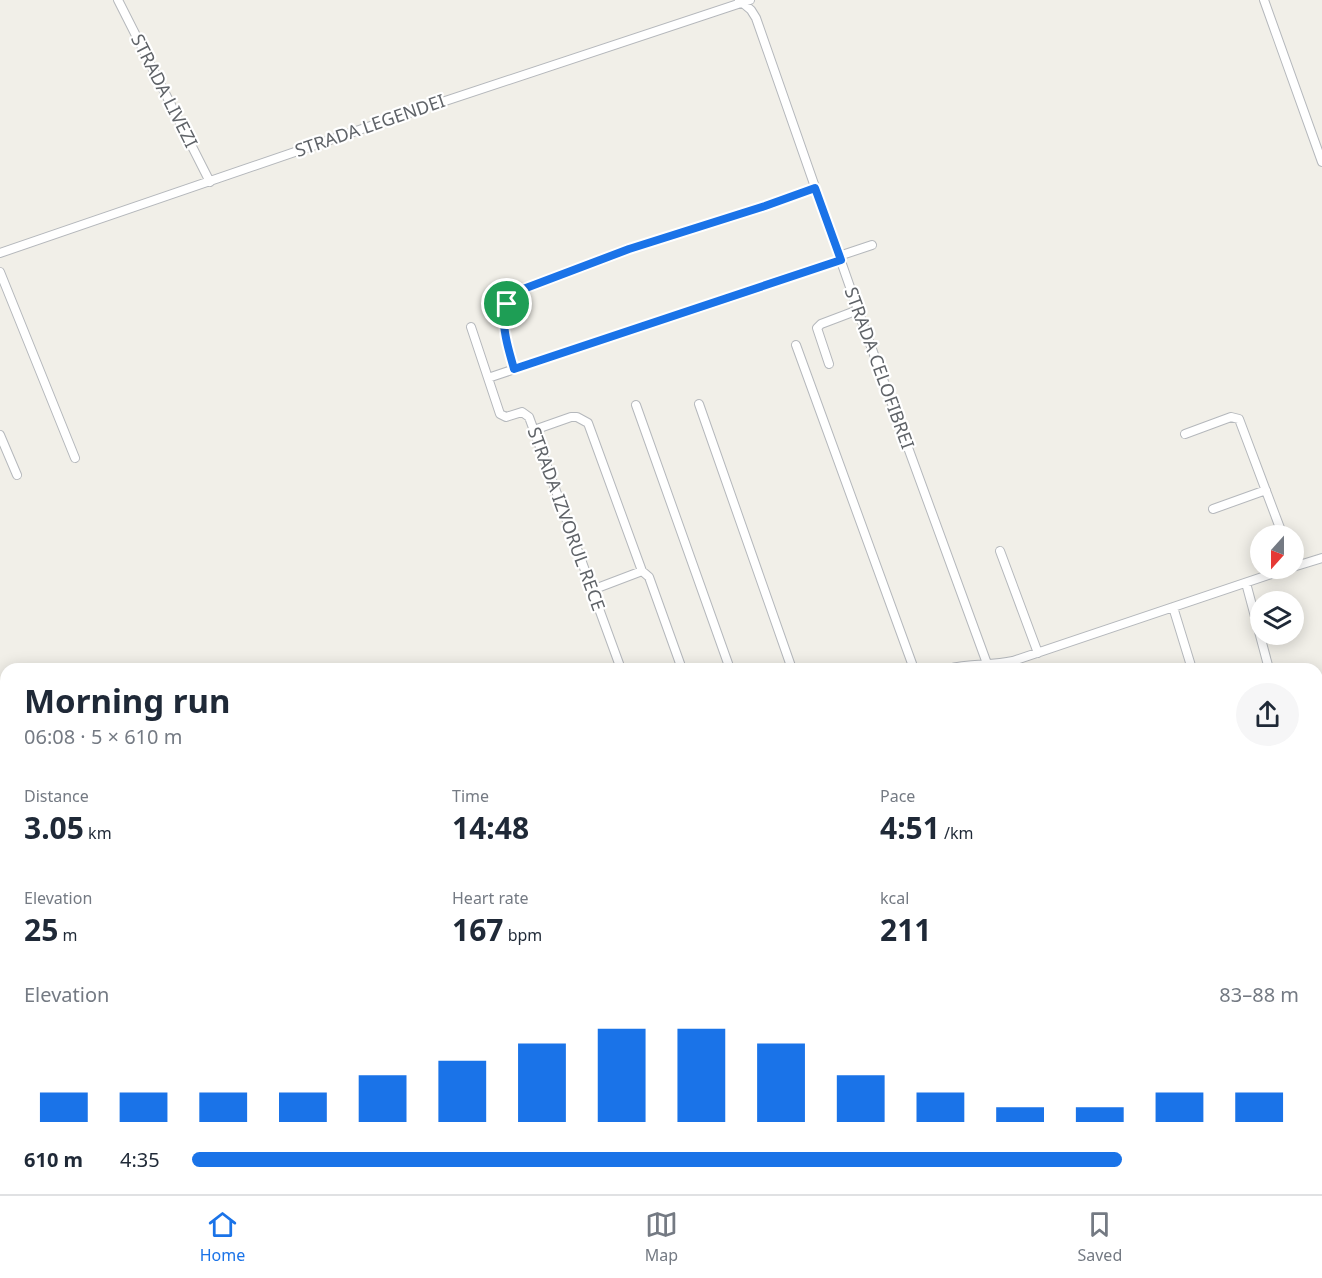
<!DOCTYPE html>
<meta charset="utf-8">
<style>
body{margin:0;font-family:"Noto Sans",sans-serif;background:#f6f6f7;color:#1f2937;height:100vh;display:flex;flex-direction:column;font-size:22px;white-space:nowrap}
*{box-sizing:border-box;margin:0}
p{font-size:20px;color:#747a83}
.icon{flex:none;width:33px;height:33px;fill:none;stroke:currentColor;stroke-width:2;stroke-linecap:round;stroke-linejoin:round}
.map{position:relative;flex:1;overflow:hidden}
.drawer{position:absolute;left:0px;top:663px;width:1323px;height:531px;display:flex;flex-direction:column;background:#fff;border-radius:18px 18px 0 0;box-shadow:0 3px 15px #0003}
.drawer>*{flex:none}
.needle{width:39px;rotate:201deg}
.tools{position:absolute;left:1250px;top:525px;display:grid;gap:12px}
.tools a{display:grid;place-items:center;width:54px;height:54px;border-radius:50%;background:#fff;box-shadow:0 3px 15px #0003;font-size:30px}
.pin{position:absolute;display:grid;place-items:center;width:51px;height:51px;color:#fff;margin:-26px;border:3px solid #fff;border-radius:50%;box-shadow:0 2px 6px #0007}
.round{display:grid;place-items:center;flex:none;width:63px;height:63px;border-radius:32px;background:#f6f6f7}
.overview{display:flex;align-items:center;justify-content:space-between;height:102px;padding:0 24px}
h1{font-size:33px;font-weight:700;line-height:45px}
.figures{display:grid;grid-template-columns:repeat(3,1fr);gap:9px;height:102px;padding:6px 24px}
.figures div{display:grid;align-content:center}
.figures b{font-size:30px;font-weight:700}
.figures small{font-size:16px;font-weight:400}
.figures p{font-size:16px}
.chart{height:168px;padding:12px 24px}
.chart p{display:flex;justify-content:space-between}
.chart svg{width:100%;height:108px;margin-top:6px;stroke:#1a73e8;stroke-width:6}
ul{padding:0 24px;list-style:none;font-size:20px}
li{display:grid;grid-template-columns:96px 72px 1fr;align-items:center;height:45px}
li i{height:15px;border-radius:8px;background:#1a73e8}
.tab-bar{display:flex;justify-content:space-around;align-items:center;height:84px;border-top:2px solid #e0e1e3;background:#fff;font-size:16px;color:#747a83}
.tab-bar a{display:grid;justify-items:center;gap:3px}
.tab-bar .active{color:#1a73e8}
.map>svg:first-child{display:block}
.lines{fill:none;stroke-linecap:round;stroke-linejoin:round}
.minor-casing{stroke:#b5b8bc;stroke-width:10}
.minor{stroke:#fff;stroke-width:8}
.route-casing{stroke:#fff;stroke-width:12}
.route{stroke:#1a73e8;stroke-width:8}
.labels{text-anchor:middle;stroke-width:4.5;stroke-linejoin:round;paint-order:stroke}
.street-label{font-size:18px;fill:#5f6368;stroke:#fff}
</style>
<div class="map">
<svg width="1322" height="1194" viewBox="0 0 1322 1194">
<rect width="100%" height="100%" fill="#f1efe8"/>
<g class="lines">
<defs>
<path id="minor" d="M118,0L210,182
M739,0L751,10L756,18L865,330L989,669
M1264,0L1322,162
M0,253L397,117L750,0
M839,256L872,245
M0,272L75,458
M471,327L500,414L506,417L522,412L529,417L621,669
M796,345L914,669
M829,364L817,328L821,324L858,310
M514,369C507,343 494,312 518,291L629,249L765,206L815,188
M488,378L841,260
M699,404L792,669
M636,405L730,669
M534,430L571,417H577L588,423L642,571L649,577L682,669
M1185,434L1231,417L1239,419L1283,536
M0,435L17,475
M1213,509L1266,490
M1000,551L1038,653
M1293,567L1322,558
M1246,583L1269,669
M592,590L642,571
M1173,607L1192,669
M948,669C970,663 991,666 1013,661L1289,568
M0,783L6,800
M1317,842L1322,859
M1317,916L1322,915
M134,1188L137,1194
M193,1188L196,1194
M543,1188L545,1194
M643,1188L645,1194
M713,1188L715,1194
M767,1188L769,1194
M1130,1188L1132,1194
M933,1194L953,1188
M1031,1194L1049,1188
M1298,1194L1322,1189"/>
</defs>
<!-- minor casing -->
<use href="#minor" class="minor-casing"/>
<!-- minor -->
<use href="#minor" class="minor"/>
</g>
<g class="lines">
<defs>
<path id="route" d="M815,188L841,260L514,369C507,342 494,313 518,291L629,249L765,206Z"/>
</defs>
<!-- route casing -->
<use href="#route" class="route-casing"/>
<!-- route -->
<use href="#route" class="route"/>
</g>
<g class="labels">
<!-- street labels -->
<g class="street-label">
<text transform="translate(164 91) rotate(63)" y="6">STRADA LIVEZI</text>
<text transform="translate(370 126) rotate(-19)" y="6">STRADA LEGENDEI</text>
<text transform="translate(879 368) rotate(70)" y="6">STRADA CELOFIBREI</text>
<text transform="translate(566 519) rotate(70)" y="6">STRADA IZVORUL RECE</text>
</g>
</g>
</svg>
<div class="tools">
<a><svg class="needle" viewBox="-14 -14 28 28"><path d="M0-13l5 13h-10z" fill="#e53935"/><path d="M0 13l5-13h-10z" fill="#747a83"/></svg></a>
<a><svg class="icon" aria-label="layers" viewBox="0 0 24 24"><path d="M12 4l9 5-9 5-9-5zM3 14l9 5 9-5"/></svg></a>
</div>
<div class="pin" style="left:507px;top:304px;background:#1e9e55"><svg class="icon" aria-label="arrive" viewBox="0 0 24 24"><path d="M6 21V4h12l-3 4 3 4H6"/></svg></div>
<section class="drawer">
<div class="overview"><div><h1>Morning run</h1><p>06:08 · 5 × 610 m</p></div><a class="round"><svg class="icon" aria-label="share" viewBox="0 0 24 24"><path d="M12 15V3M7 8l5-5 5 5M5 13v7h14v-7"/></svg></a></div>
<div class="figures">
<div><p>Distance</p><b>3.05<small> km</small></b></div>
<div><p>Time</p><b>14:48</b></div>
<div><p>Pace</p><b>4:51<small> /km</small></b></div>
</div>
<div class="figures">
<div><p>Elevation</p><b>25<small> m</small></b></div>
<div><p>Heart rate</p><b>167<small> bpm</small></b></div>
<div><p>kcal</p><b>211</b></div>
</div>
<div class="chart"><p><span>Elevation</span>83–88 m</p>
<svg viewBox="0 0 160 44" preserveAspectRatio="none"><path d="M5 44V32M15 44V32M25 44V32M35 44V32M45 44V25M55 44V19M65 44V12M75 44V6M85 44V6M95 44V12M105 44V25M115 44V32M125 44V38M135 44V38M145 44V32M155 44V32"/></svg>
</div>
<ul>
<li><b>610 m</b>4:35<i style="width:84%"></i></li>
</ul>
</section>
</div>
<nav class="tab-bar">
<a class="active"><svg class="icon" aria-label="home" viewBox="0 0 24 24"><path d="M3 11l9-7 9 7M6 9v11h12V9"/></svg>Home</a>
<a><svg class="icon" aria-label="map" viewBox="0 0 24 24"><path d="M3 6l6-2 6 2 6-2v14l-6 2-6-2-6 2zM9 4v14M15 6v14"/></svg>Map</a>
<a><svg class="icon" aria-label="saved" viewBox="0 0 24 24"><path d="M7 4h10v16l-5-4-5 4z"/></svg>Saved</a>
</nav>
